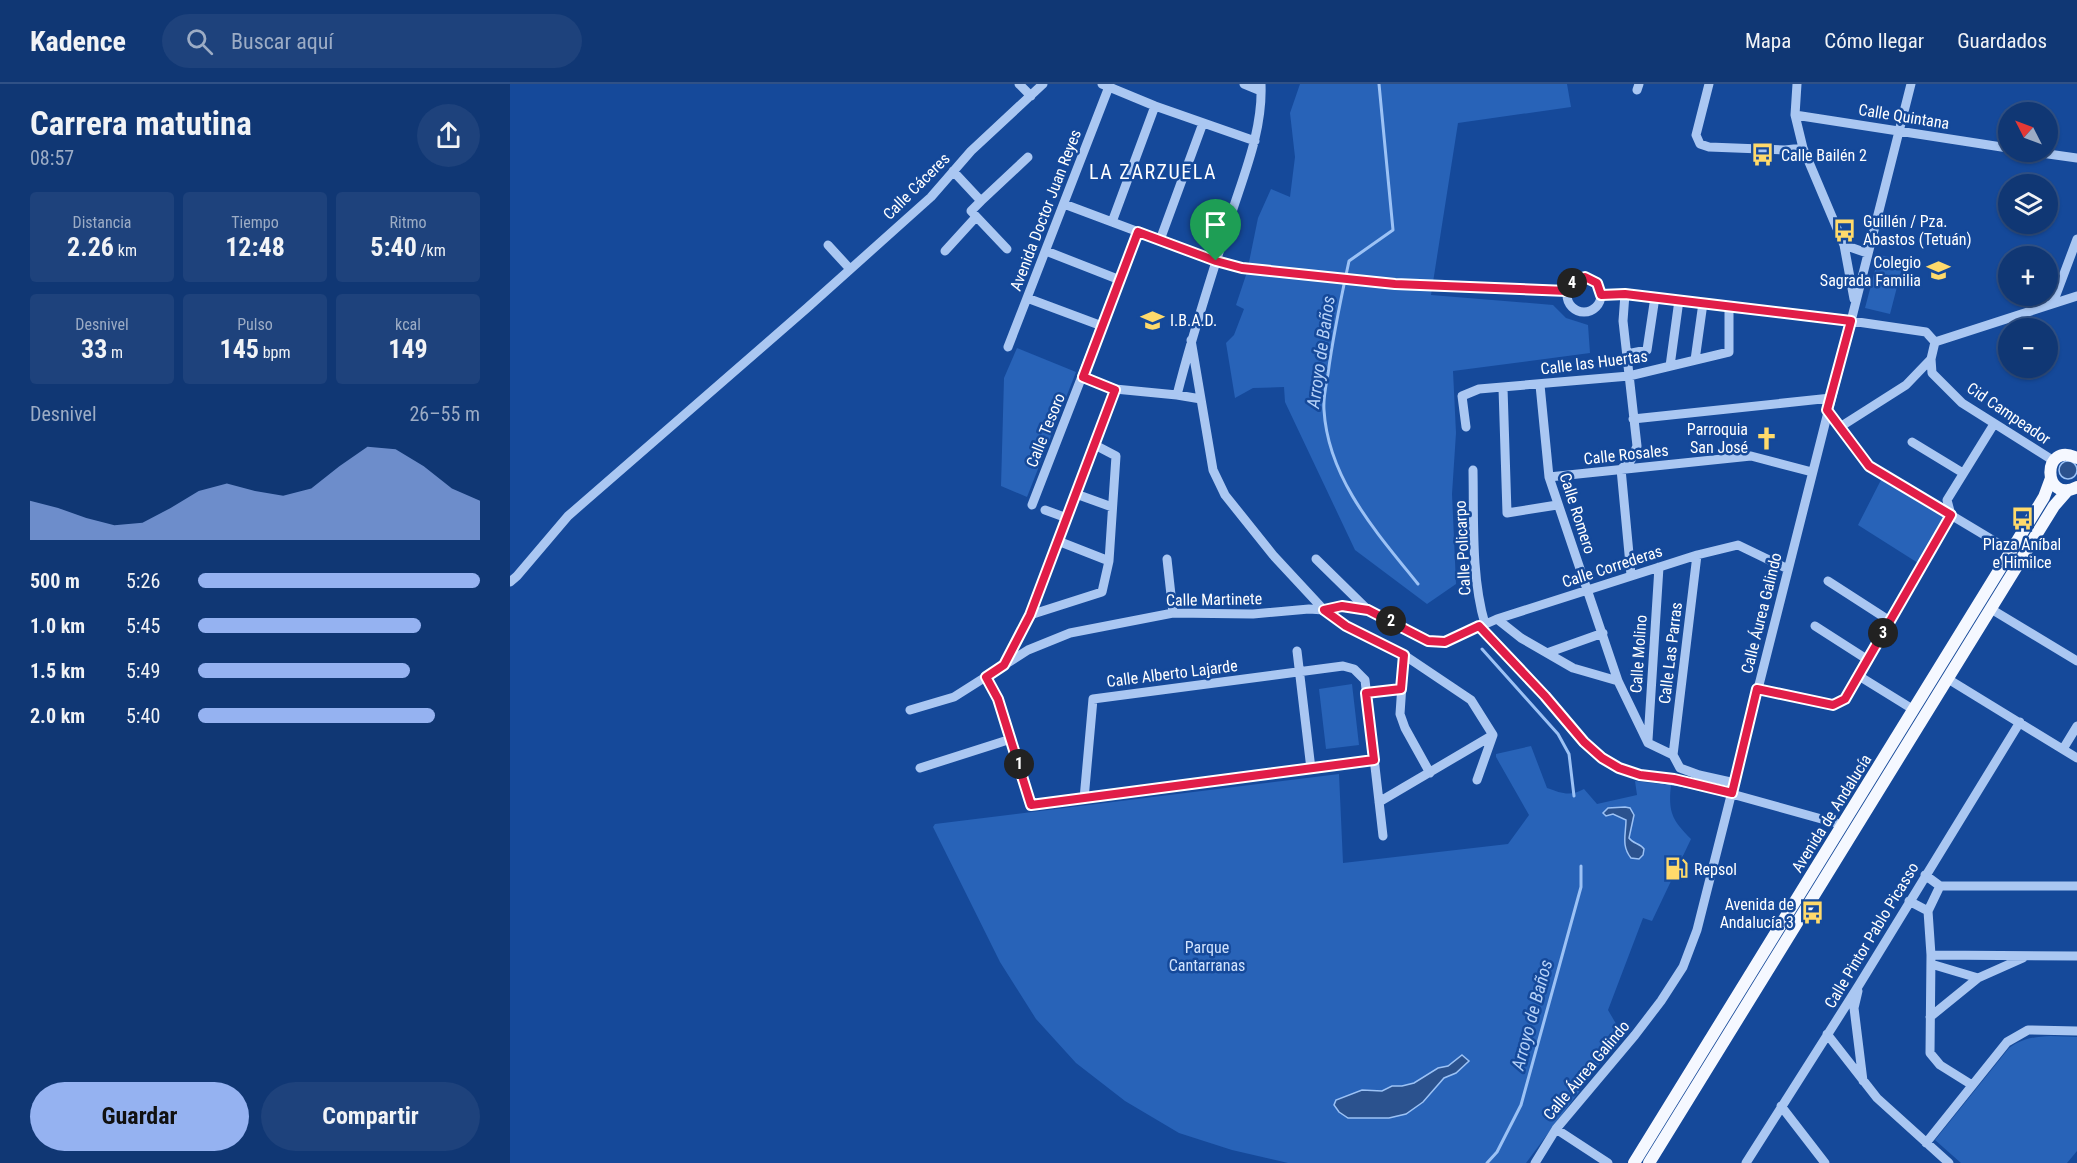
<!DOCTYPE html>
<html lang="es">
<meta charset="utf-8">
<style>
body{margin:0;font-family:"Roboto Condensed",sans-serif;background:#1e427c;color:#f1f3f6;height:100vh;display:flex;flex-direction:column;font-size:22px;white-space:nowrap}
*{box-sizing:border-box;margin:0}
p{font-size:20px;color:#9cacc5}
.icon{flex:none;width:33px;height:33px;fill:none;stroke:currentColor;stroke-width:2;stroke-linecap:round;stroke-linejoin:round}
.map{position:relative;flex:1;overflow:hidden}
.drawer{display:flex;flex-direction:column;background:#103774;width:510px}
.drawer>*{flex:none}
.needle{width:39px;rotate:312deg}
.fabs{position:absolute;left:1488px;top:18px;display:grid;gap:12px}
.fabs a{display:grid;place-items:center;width:60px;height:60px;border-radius:50%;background:#103774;box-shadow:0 2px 4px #0004,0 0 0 2px #305186;font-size:30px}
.pin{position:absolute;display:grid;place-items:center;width:51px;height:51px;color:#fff;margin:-62px -26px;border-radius:50% 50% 50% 0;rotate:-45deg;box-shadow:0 0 6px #0007}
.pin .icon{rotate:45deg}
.km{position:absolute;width:30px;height:30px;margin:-15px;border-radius:50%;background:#222;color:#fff;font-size:16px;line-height:30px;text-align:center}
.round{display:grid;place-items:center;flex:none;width:63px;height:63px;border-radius:32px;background:#1e427c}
.summary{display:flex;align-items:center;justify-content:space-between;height:102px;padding:0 30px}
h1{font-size:33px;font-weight:700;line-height:45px}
.metrics{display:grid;grid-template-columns:repeat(3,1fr);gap:9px;height:102px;padding:6px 30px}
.metrics div{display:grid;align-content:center;border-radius:6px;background:#1e427c;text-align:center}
.metrics b{font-size:26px;font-weight:700}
.metrics small{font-size:16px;font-weight:400}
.metrics p{font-size:16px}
.chart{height:168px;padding:12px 30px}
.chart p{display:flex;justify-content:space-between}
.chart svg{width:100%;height:108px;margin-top:6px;fill:#95b2f1;opacity:.7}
.primary-button{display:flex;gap:12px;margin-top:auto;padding:12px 30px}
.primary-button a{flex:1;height:69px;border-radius:36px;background:#95b2f1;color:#111;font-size:24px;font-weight:700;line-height:69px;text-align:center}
.primary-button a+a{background:#1e427c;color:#f1f3f6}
ul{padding:0 30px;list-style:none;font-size:20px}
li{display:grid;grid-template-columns:96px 72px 1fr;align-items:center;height:45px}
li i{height:15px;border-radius:8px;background:#95b2f1}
header{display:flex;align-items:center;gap:36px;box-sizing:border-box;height:84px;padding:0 30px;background:#103774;border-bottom:2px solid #305186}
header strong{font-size:28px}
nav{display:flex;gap:33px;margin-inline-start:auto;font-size:21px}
.search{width:420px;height:54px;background:#1e427c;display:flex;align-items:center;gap:15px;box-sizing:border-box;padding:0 21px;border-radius:33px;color:#9cacc5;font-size:22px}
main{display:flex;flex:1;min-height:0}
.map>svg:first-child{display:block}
.green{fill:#2863b8}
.water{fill:#2b528e;stroke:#9cc2f5;stroke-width:1.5}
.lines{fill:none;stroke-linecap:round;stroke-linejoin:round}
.stream{stroke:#9cc2f5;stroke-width:3}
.minor{stroke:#aac7f2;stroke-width:9}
.major{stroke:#f5f8ff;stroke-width:12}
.route-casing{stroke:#fff;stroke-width:12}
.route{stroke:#e11d48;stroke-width:8}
.labels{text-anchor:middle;stroke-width:5;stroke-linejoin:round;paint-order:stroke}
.street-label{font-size:16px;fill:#fff;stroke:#15499a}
.poi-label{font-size:16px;fill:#fff;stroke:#15499a;text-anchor:start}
.park-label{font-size:16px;fill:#d1e3fd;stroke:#15499a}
.water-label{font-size:18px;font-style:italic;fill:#b6d2f9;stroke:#15499a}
.quarter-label{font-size:20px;letter-spacing:1.5px;fill:#fff;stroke:#15499a}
</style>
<header>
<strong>Kadence</strong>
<div class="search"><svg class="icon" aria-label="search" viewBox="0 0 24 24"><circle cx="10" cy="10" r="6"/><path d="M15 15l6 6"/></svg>Buscar aquí</div>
<nav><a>Mapa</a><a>Cómo llegar</a><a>Guardados</a></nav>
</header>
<main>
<section class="drawer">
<div class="summary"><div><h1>Carrera matutina</h1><p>08:57</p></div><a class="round"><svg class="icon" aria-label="share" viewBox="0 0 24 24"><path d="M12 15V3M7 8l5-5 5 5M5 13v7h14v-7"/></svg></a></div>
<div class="metrics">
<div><p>Distancia</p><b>2.26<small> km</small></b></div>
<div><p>Tiempo</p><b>12:48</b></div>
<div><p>Ritmo</p><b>5:40<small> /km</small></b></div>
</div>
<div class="metrics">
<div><p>Desnivel</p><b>33<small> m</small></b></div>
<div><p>Pulso</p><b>145<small> bpm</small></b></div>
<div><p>kcal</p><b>149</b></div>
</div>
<div class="chart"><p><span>Desnivel</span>26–55 m</p>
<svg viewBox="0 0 160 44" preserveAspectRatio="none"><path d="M0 44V28L10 31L20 35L30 38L40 37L50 31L60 24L70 21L80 24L90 26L100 23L110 14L120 6L130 7L140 14L150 23L160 28V44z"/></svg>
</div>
<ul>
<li><b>500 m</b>5:26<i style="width:100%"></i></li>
<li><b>1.0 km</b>5:45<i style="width:79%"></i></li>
<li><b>1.5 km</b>5:49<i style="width:75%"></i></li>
<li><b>2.0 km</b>5:40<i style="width:84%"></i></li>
</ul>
<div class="primary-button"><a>Guardar</a><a>Compartir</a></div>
</section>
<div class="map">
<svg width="1567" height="1079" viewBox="0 0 1567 1079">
<rect width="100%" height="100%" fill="#15499a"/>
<!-- green -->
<path class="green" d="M790,0H1057L1061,23L948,39L921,211L1043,221L1056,234L1078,241L1080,269L943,287L946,349L942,410L946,500L917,520L845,466L775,318L774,303L743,304L725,314L716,259L724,251L734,225L726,221L737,188L748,134L761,105L780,113L785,73L780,29Z
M1369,171L1394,176L1380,230L1355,224Z
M507,264L566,288L517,413L491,402L494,294Z
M1372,394L1434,432L1408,479L1348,441Z
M842,600L849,661L816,665L809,605Z
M1021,662L1037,704C1051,709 1060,713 1074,705L1087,720L1127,711L1125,697L1161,701C1158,728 1162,736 1181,755L1142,837L1133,834L1098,926L1112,950L1016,1079H778L722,1066L669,1049L615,1017L566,979L526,935L490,878L423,743L425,740L829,690L833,779L998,760L1019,731L986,673V670Z
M1541,952L1567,953V1067L1557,1079H1451L1425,1056L1499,964C1513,954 1524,953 1541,952Z"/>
<!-- water -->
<path class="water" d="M1549 386a9 9 0 1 1 18 0a9 9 0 1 1-18 0Z
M1115,723L1120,724L1124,731L1119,754C1123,760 1130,759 1134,765L1133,771L1129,775L1121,774C1111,762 1116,750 1116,736L1103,730L1096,732L1093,729L1098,724Z
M952,971L959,977L946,989L934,994L913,1018L896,1030L879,1034H838L829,1028L824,1021L826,1016L852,1006L872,1007L882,1002H892L904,999L928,984L938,982Z"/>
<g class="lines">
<!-- stream -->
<path class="stream" d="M869,0L883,146L839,177C831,214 823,251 818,290C816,301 813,314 814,326C818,395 867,449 908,500
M972,565L1048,650L1059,670L1064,712
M977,1079L987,1068L1011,1021L1071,803V782"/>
<!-- minor -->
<path class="minor" d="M509,0L521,12
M592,0L645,22L745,57
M734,0L751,7
M1199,0L1186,51L1190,60L1199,63L1275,66L1293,64
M1287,0L1285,31L1293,64L1334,161L1344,215
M1127,6L1129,0
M1285,31L1498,64
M1524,68L1567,74
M443,87L471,117L518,73
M471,117L461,127L497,165
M554,120L706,177L732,184L885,200L1057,207
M602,138L645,22
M650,156L693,39
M318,161L340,185
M1334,161L1357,169
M435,167L466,133
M536,167L610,196
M1057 211a17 17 0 1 1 34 0a17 17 0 1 1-34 0Z
M1115,210L1113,237L1127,362L1121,376L1111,385L1121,491
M1091,211L1115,210L1341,237L1416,248L1425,258
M517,214L592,242
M1543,219L1567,155
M681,256L691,315L667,311C682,251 701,193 720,134C734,90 753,46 751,0
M1425,258L1567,212
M498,263L600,0
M1117,270L1137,266L1145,213
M1421,275L1422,289L1452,319L1544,377
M1185,276L1193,219
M1160,282L1169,216
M573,293L605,305L667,311
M1030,301L1039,393L1108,597
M993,304L997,429L1047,421
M691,315L703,386L715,411L763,471L814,526L832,522L858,526
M1317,326L1359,382L1501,467
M1123,335L1321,314
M956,343L952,312L969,305L1119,292L1219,268V222
M1330,343L1396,301L1421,275L1425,258
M1402,358L1453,389
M963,386C964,436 961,493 975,540
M1039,393L1241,372L1302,388
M566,410L602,423
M522,421L628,148
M535,426L557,434
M548,457L599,477
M657,475L663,529
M806,475L858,526L918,557L935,558L987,535L1187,471L1228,461L1278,485
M1318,497L1380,537
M0,498L7,492L58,432L297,224L421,113L461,67L533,0
M1481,525L1567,577
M520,531L592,508L599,477L606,372L585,361
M987,535L1011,554L1063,584L1108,597L1138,659L1163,671L1170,684L1189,691L1225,699
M969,542L1035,612L1074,658L1092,674L1109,684L1130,691L1193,702L1333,741
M1305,542L1358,576
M787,567L801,685
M1037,569L1093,549
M894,571L890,630L895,644L920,689
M495,578L520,531L605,305
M1349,592L1404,626
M476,593L488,615L521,721L864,676
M1438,595L1567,674
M1247,605L1323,621L1335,615L1441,431L1437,416L1484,340
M856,609L891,605
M400,626L444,613L518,566L560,549L663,529L743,530L799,525L814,526L836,542L894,571L961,616L983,651
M1138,656L1149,483
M1553,665L1567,642
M1163,671L1187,471
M410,684L501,655
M967,696L983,651
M574,715L583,615L833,582L844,585L855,596L873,752
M869,718L983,651
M1430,802H1567
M1399,817L1418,827L1430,802L1415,791
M1418,827L1421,871L1420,969L1430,981L1462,1001
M1421,871L1567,872
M1421,880L1468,894L1513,874
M1348,907L1344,924L1353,997
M1420,933L1468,894
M1317,950L1367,1014L1439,1079
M1271,1022L1315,1079
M1046,1045L1098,1079
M1416,1059L1497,958L1518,946L1567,947
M1025,1079L1046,1045L1125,951L1151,917L1173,883L1187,846L1401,0
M1236,1079L1349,901L1510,638"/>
<!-- major -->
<path class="major" d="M1567,374C1531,356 1532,421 1567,403
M1124,1079L1501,467L1534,413L1541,394
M1139,1079L1544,422L1558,406"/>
</g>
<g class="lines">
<defs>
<path id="route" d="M628,148L706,177L732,184L885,200L1057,207L1062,198L1075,193L1087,199L1091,211L1115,210L1341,237L1317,326L1359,382L1441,431L1335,615L1323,621L1247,605L1222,709L1164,695L1130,691L1109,684L1092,674L1074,658L1035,612L969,542L935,558L918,557L858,526L832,522L814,526L836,542L894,571L891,605L856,609L864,676L521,721L488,615L476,593L494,581L520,531L605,306L573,293Z"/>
</defs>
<!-- route casing -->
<use href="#route" class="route-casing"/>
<!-- route -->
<use href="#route" class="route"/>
</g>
<!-- icons -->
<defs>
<symbol id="bus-bare" viewBox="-9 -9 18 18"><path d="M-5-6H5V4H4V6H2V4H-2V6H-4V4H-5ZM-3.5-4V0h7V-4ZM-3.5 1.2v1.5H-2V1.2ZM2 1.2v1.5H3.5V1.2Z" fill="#ffda6b" stroke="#15499a" stroke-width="2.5" paint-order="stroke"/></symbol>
<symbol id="school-bare" viewBox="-9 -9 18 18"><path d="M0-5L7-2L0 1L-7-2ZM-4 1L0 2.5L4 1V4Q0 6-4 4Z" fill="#ffda6b" stroke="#15499a" stroke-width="2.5" paint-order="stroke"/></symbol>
<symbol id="church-bare" viewBox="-9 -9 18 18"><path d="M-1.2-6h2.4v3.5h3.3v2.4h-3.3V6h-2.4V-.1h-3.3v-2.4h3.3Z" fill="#ffda6b" stroke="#15499a" stroke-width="2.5" paint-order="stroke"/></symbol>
<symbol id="fuel-bare" viewBox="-9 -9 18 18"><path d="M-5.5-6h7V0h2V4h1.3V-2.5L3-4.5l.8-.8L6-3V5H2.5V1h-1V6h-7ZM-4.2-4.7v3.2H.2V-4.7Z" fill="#ffda6b" stroke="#15499a" stroke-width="2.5" paint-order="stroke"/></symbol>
</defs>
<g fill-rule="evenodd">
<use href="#bus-bare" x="1236" y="54" width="33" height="33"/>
<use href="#bus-bare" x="1318" y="130" width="33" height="33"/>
<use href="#school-bare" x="1412" y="170" width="33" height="33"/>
<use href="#school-bare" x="626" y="220" width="33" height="33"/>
<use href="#church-bare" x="1240" y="338" width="33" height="33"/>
<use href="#bus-bare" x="1496" y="418" width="33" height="33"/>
<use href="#fuel-bare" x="1150" y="768" width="33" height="33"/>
<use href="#bus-bare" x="1286" y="812" width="33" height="33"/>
</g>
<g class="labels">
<!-- street labels -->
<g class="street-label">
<text transform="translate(1394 32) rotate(9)" y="6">Calle Quintana</text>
<text transform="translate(406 102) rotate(-45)" y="6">Calle Cáceres</text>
<text transform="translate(535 126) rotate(-69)" y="6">Avenida Doctor Juan Reyes</text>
<text transform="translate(1084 278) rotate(-7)" y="6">Calle las Huertas</text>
<text transform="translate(1499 329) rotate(34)" y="6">Cid Campeador</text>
<text transform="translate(535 346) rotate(-68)" y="6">Calle Tesoro</text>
<text transform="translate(1116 370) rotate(-6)" y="6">Calle Rosales</text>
<text transform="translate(1068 429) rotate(72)" y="6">Calle Romero</text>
<text transform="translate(952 464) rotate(-93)" y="6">Calle Policarpo</text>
<text transform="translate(1102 482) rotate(-18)" y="6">Calle Correderas</text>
<text transform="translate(704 515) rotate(-1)" y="6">Calle Martinete</text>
<text transform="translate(1251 529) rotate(-76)" y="6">Calle Áurea Galindo</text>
<text transform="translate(1160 569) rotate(-83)" y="6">Calle Las Parras</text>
<text transform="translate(1128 570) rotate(-86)" y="6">Calle Molino</text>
<text transform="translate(662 589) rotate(-7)" y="6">Calle Alberto Lajarde</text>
<text transform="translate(1321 729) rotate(-58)" y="6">Avenida de Andalucía</text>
<text transform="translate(1361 851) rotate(-59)" y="6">Calle Pintor Pablo Picasso</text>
<text transform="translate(1076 986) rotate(-50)" y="6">Calle Áurea Galindo</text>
</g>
<!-- poi labels -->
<g class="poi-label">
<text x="1271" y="77">Calle Bailén 2</text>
<text x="1353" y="143">Guillén / Pza.<tspan x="1353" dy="18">Abastos (Tetuán)</tspan></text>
<text x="1411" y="184" text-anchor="end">Colegio<tspan x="1411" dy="18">Sagrada Familia</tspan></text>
<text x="660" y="242">I.B.A.D.</text>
<text x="1238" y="351" text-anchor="end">Parroquia<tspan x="1238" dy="18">San José</tspan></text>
<text x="1512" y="466" text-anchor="middle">Plaza Aníbal<tspan x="1512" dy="18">e Himilce</tspan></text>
<text x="1184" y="791">Repsol</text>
<text x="1284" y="826" text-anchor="end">Avenida de<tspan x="1284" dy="18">Andalucía 3</tspan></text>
</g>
<!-- park labels -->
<g class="park-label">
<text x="697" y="869">Parque<tspan x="697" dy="18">Cantarranas</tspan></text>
</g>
<!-- water labels -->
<g class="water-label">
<text transform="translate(811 268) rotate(-82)" y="6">Arroyo de Baños</text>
<text transform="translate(1022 931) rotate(-75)" y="6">Arroyo de Baños</text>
</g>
<!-- quarter labels -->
<g class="quarter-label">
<text x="643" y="95">LA ZARZUELA</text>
</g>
</g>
</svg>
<div class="fabs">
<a><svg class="needle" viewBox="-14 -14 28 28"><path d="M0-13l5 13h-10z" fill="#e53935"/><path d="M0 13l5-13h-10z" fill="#9cacc5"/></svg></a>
<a><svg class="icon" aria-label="layers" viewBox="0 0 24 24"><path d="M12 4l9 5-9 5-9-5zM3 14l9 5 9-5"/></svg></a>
<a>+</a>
<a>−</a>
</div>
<div class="pin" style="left:706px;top:177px;background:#1e9e55"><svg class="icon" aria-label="arrive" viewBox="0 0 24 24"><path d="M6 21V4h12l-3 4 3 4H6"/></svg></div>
<b class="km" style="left:509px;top:680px">1</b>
<b class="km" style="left:881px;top:537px">2</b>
<b class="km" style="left:1373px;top:549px">3</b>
<b class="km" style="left:1062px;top:199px">4</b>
</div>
</main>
